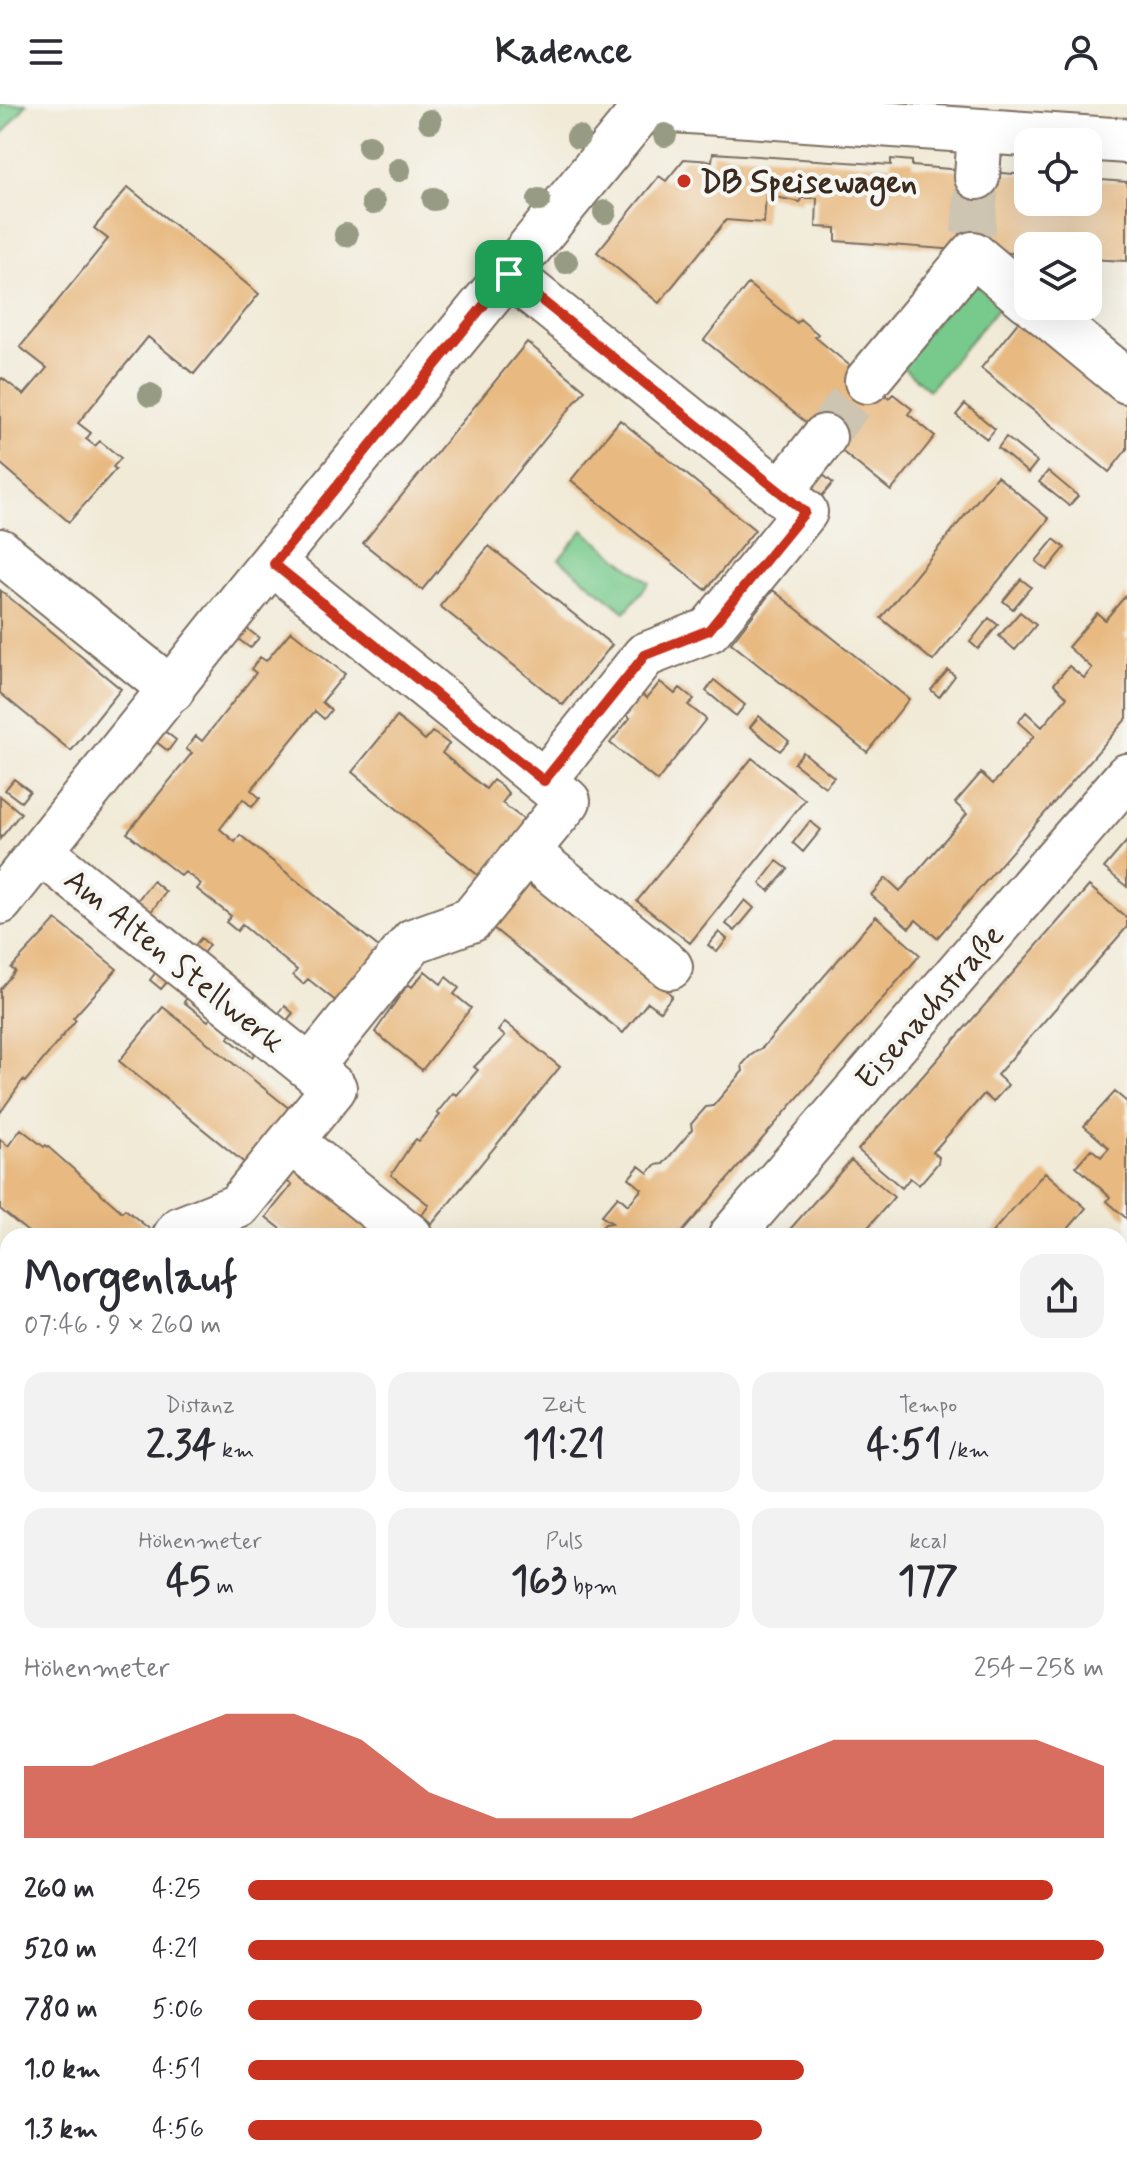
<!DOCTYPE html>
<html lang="de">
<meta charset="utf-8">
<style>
body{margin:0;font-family:Mynerve,sans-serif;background:#f2f2f3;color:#2b2b33;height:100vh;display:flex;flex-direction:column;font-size:30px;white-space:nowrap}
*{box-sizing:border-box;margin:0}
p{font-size:26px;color:#7c7c81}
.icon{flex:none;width:44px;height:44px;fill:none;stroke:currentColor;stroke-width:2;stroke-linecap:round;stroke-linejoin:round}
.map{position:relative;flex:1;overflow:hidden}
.sheet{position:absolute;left:0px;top:1124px;width:1128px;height:948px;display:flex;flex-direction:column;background:#fff;border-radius:24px 24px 0 0;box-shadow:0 8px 32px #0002}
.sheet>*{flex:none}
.controls{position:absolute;left:1014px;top:24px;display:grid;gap:16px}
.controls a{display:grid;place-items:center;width:88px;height:88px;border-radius:16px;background:#fff;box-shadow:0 8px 32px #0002;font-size:40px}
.pin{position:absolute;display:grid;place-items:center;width:68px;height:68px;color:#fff;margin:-34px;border-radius:16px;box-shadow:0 4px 12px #0006}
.round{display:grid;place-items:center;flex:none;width:84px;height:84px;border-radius:24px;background:#f2f2f3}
.headline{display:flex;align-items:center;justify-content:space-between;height:136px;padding:0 24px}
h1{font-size:44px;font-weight:700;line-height:60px}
.metrics{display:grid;grid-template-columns:repeat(3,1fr);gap:12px;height:136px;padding:8px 24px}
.metrics div{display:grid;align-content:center;border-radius:20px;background:#f2f2f3;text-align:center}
.metrics b{font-size:40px;font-weight:700}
.metrics small{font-size:22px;font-weight:400}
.metrics p{font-size:22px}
.chart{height:224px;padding:16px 24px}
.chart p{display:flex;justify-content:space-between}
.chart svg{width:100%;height:144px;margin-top:8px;fill:#c8321e;opacity:.7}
ul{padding:0 24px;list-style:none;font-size:26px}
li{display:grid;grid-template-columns:128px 96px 1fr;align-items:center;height:60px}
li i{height:20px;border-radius:10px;background:#c8321e}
header{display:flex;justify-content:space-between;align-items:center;height:104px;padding:0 24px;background:#fff;font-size:36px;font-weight:700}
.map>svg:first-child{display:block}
.green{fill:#78ca8c;stroke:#5a7a55;stroke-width:2}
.building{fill:#e8b980}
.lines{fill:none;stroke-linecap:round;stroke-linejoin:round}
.minor-tunnel{stroke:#cdc4b2;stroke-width:44;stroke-dasharray:44 22;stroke-linecap:butt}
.minor-casing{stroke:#7b6d5f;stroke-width:48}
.minor{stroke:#fff;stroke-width:44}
.tree{fill:#979b83}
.route-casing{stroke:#fff;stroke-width:16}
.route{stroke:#c8321e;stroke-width:10}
.poi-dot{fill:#c8321e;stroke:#f6f6f2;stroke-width:3}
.labels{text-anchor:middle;stroke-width:8;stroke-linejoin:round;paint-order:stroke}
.poi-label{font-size:32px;font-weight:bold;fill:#3b2a1e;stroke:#f6f6f2;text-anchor:start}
.street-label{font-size:32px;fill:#3b2a1e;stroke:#f6f6f2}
</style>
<header><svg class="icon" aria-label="menu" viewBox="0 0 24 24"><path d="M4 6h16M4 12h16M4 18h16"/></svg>Kadence<svg class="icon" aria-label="person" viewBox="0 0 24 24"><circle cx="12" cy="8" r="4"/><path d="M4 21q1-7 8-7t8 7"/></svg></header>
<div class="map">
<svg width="1127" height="2072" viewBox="0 0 1127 2072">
<rect width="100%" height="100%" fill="#f6f6f2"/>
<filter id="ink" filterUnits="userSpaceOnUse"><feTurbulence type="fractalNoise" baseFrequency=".0125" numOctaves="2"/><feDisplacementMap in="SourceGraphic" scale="16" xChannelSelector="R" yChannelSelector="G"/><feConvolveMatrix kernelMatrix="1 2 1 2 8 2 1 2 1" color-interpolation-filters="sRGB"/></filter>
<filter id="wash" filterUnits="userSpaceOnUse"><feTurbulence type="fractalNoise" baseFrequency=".006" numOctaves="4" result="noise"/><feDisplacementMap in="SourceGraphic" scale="32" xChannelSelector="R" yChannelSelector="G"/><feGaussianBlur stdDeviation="1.8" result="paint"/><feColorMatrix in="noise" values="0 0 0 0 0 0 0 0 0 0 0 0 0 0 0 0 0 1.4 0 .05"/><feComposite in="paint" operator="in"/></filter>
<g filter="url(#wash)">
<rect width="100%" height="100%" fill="#f1ead7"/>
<!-- green -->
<path class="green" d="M0,0H27L0,33Z
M980,165L1010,190L929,286L900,261Z
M583,426L649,479L625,508L559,455Z"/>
<g id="blocks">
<!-- building -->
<path class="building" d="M713,49L891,61V55L912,57V62L1028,71V98H1088V75L1127,78V157L1088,155V142H1028V150L984,147L985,130L960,129L958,146L836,137V124L816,123L817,94H801L800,98L766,91L764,119L726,116L659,199L597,148L659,72L666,77L684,55L712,57Z
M128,83L259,190L194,270L148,233L78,319L91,329L86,335L95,342L100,337L121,354L113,363L116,365L69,418L0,359V277L2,274L24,291L47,264L20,243L108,135L94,124Z
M748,180L797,219L800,215L808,222L818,230L815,233L889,294L893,290L912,305L908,310L935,332L891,387L704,236Z
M1024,211L1127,295V345L1109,368L981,264Z
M527,238L585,286L422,486L363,439Z
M965,300L995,325L987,335L956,311Z
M620,316L755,426L706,486L571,376Z
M1006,333L1037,358L1028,369L998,344Z
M812,362L833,379L822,392L801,375Z
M1048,367L1078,392L1069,402L1039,378Z
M997,372L1049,415L933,557L881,514Z
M1054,435L1065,444L1047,466L1036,457Z
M489,442L612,541L563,601L440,502Z
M1021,475L1031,483L1013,505L1003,497Z
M0,486L121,585L71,647L0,589Z
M773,486L909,595L867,648L731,539Z
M1127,490V528L1124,532L1127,535V614L937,834L916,816L909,824L871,791L886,774L900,787L917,768L967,710L955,699L981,669L993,680L1034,632L1018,618L1026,608L1042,623L1067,593L1054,580L1069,562L1084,574L1092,564L1068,543L1097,509L1105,516Z
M1020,508L1036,521L1015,546L999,532Z
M989,514L998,521L978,545L970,538Z
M245,523L259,534L250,544L237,534Z
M291,527L345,570L322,598L331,606L324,615L315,607L251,686L260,694L252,703L243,695L220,725L235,738L240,731L386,849L342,902L308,875L303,880L293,871L297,866L242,821L237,827L226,818L231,812L197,785L201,780L185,768L181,772L127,729L192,649L186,645L196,632L202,637L256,569L251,565L260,553L266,557Z
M948,566L955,572L939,593L931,586Z
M714,576L745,601L736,612L706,587Z
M660,578L675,590L680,584L694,595L688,601L706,615L657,677L610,639L630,614L627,610L634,601L642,590L647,594Z
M759,612L789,637L780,647L750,623Z
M397,613L425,636L432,628L440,633L449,640L442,649L486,685L493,676L503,683L509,690L502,699L531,721L485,777L352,668Z
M162,625L176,636L168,647L154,636Z
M803,648L834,673L825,683L794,659Z
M752,654L805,696L690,839L637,797Z
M14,675L30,687L21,698L5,686Z
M0,692L21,709L0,735Z
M810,717L821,726L803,748L793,739Z
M1127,737V783L1104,764Z
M777,757L788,765L769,787L760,779Z
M522,775L534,785L538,780L662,881L672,892L660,907L648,898L623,929L487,819Z
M153,777L166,788L150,809L136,798Z
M1089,782L1127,814V823L997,971L1008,981L993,998L984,990L933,1048L939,1053L938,1059L919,1081L910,1074L902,1084L858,1046Z
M745,796L754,804L735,827L726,820Z
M876,812L920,851L679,1132H594L605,1120L612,1119L601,1112L618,1092L628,1101L642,1085L629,1074L639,1062L648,1069L655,1061L663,1060L692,1026L691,1020L706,1003L713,1002L743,967L742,961L750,952L763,943Z
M56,816L117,865L73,914L76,916L25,978L23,976L0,1009V885L15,867L11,864Z
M719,828L727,835L717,848L708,841Z
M201,834L209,841L201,852L192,845Z
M162,860L174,870L161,885L150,876Z
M425,867L441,880L446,873L459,884L454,890L471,904L422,966L375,928L408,880L412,883Z
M193,886L217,905L208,917L184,898Z
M285,902L293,909L284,920L276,913Z
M163,903L296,1010L252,1065L119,957Z
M505,918L560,963L432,1120L422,1111L429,1101L391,1071L411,1041L416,1035L419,1037L440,1011L437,1009L453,989L457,991L478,966L474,963L505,932L498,927Z
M238,922L261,941L252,953L228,934Z
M1115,988L1127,998V1115L1107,1097L1110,1093L1076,1062L1091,1045L1101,1053L1109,1044L1084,1022Z
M21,1025L44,1043L46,1041L122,1108L125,1105L158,1132H33L0,1105V1035L8,1042Z
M851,1056L894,1093L871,1120L860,1132H784Z
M294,1057L387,1132H290L266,1113L292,1081L281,1073Z
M1045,1068L1086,1104L1062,1132H989Z
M1127,1149V1250L1120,1258V1165L1124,1161L1120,1157Z
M0,1227L8,1233V1324L0,1318Z
M1127,1404V1559L1120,1554V1409Z
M0,1556L8,1561V1634L0,1642Z
M1120,1746L1127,1751V1774L1120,1784Z
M1120,1801L1127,1806V1833L1120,1828Z
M0,1876L8,1882V1958L0,1952Z
M1120,1908L1127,1913V1949L1120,1958Z
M183,2064H200L211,2072H177Z
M280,2064H286L297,2072H275Z
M292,2064H327L321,2072H307Z
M352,2064H405L417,2072H347Z
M468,2064H518L513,2072H462Z
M587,2064H597L608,2072H582Z
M622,2064H693L687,2072H617Z
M710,2064H733L728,2072Z
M870,2064H948L959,2072H881Z
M972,2064L979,2068L982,2064H1041L1035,2072H966Z"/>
</g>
</g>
<g filter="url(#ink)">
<use href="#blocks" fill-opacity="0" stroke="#7b6d5f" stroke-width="2"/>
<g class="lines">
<!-- minor-tunnel -->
<path class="minor-tunnel" d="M973,130L977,73
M824,333L867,277"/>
<defs>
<path id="minor" d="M977,73L980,27
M509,170L805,408L709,526L645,551L544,677
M1036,202L1127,277
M867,277L973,150L1028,196
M780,389L824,333
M0,447L172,586
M41,748L310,964
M527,748L670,863
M0,798L246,490L644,4L1127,37
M291,1037L410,1132
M175,1132L180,1125L238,1102L334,984L310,964L413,837L471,816L568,697L274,460
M731,1132L1127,672
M0,1178L8,1184
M1120,1305L1127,1297
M1120,1868L1127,1873
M1120,2013L1127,2004
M226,2064L236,2072
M0,2067L16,2064
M541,2072L546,2064
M1077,2072L1083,2064"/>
</defs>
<!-- minor casing -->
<use href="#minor" class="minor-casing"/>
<!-- minor -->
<use href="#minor" class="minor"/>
</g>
<!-- trees -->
<g class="tree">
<circle cx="430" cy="17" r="12"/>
<circle cx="665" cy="31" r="12"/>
<circle cx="578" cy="33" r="12"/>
<circle cx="369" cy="42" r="12"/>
<circle cx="399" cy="66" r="12"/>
<circle cx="434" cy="95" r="12"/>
<circle cx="539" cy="96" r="12"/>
<circle cx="373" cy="99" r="12"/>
<circle cx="605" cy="108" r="12"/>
<circle cx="346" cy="131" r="12"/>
<circle cx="566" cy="158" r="12"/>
<circle cx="150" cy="291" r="12"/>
</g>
</g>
<g class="lines" filter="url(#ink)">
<defs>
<path id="route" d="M509,170L805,408L709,526L645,551L544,677L274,460Z"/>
</defs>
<!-- route casing -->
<use href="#route" class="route-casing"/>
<!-- route -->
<use href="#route" class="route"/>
</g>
<!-- markers -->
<circle class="poi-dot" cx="684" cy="77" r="8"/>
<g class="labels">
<!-- poi labels -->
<g class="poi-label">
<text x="700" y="88">DB Speisewagen</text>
</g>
<!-- street labels -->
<g class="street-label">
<text transform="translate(175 856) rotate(39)" y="11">Am Alten Stellwerk</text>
<text transform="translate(929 902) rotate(-49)" y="11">Eisenachstraße</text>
</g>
</g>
</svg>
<div class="controls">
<a><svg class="icon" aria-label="locate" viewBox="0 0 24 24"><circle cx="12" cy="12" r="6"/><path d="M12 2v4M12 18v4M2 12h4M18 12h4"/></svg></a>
<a><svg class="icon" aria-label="layers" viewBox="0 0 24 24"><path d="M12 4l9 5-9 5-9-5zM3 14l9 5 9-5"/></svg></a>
</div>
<div class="pin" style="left:509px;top:170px;background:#1e9e55"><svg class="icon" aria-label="arrive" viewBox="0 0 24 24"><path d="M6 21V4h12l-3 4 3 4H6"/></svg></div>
<section class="sheet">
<div class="headline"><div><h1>Morgenlauf</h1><p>07:46 · 9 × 260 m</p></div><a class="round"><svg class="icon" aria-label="share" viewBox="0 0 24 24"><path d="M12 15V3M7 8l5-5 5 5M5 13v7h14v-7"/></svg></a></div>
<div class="metrics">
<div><p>Distanz</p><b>2.34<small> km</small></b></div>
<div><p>Zeit</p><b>11:21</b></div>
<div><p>Tempo</p><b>4:51<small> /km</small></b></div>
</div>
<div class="metrics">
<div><p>Höhenmeter</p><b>45<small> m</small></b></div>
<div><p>Puls</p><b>163<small> bpm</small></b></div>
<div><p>kcal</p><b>177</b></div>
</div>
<div class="chart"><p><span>Höhenmeter</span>254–258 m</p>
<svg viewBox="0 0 160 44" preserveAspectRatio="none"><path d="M0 44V22L10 22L20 14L30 6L40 6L50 14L60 30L70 38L80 38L90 38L100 30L110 22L120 14L130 14L140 14L150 14L160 22V44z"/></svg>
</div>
<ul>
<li><b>260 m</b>4:25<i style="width:94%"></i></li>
<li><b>520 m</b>4:21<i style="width:100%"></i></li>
<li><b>780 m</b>5:06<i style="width:53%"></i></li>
<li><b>1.0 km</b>4:51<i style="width:65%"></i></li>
<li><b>1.3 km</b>4:56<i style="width:60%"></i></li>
</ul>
</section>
</div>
